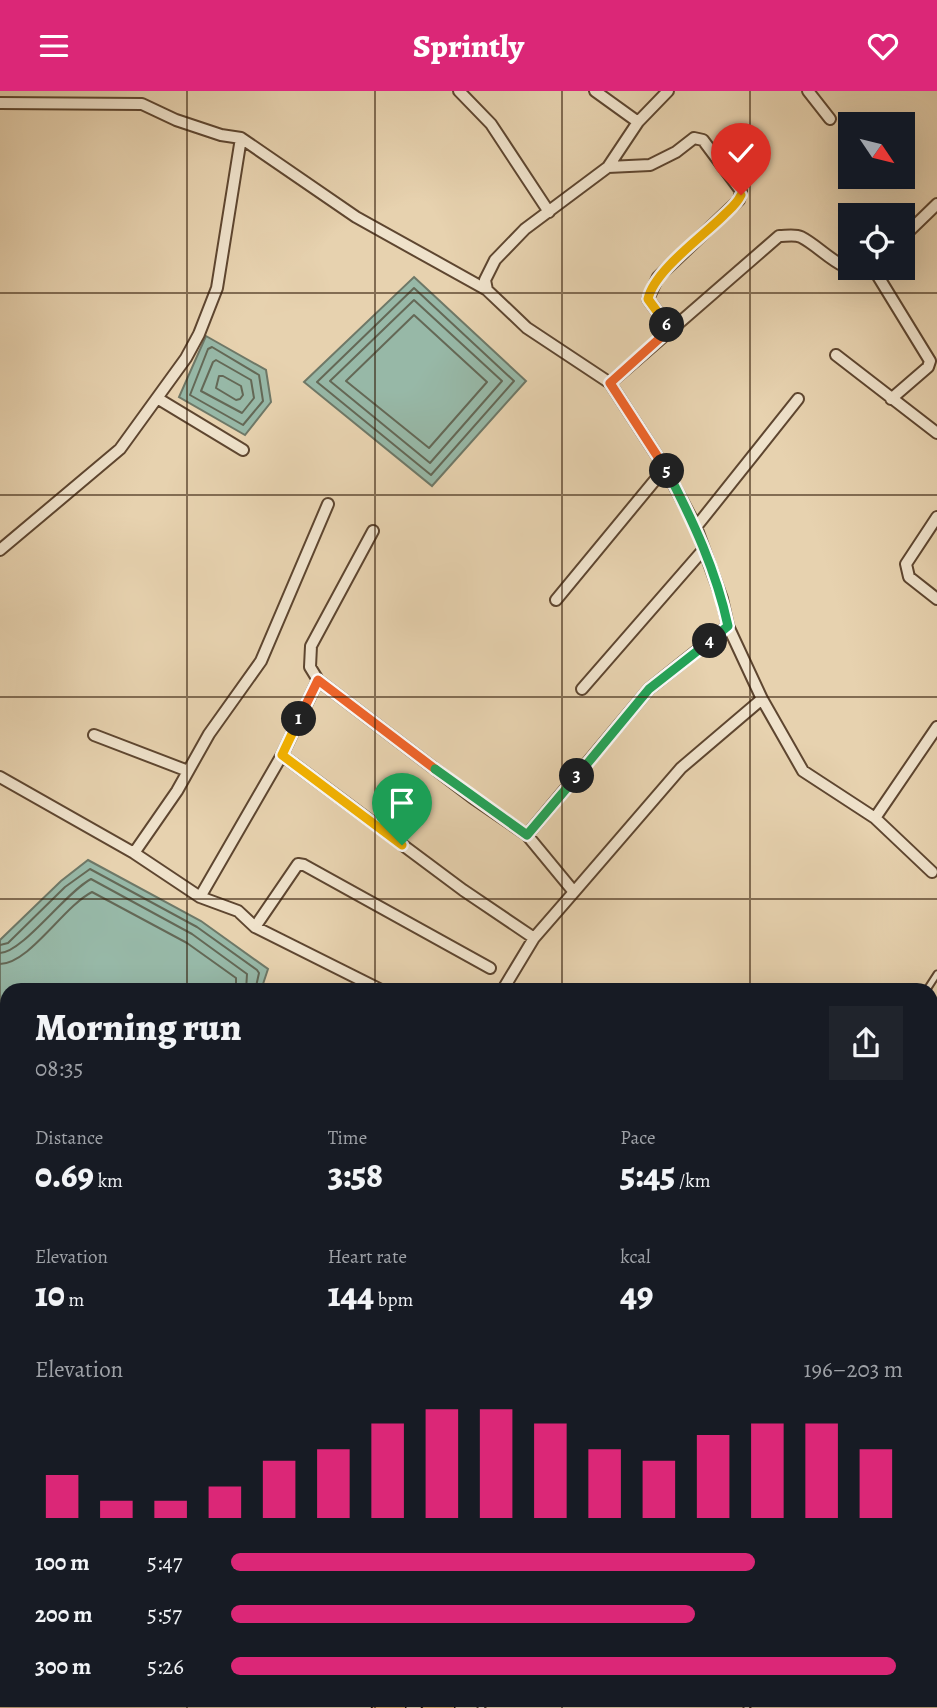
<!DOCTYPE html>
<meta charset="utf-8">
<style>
body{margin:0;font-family:Alegreya,serif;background:#20242c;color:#f1f3f6;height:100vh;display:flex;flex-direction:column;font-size:26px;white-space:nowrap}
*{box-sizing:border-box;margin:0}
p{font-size:23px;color:#9ea1a6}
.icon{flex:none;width:38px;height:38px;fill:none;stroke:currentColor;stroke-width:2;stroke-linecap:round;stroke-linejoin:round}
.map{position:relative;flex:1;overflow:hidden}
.drawer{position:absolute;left:0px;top:892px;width:938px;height:724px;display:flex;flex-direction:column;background:#171b24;border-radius:21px 21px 0 0;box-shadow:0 7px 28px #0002}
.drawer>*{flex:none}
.needle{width:46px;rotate:125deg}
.fabs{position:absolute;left:838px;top:21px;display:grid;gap:14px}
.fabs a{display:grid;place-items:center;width:77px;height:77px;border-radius:0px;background:#171b24;box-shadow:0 7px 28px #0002;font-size:35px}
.pin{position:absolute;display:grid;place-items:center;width:60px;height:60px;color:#fff;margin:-72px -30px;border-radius:50% 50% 50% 0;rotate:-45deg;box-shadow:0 0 7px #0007}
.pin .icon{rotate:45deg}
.km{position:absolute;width:35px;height:35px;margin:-18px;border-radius:50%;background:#222;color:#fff;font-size:19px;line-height:35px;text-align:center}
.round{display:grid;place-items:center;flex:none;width:74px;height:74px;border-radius:0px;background:#20242c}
.overview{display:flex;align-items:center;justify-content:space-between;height:119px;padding:0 35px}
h1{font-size:38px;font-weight:800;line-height:52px}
.metrics{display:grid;grid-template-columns:repeat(3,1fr);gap:10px;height:119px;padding:7px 35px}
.metrics div{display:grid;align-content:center}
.metrics b{font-size:35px;font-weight:800}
.metrics small{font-size:19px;font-weight:400}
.metrics p{font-size:19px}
.chart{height:196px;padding:14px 35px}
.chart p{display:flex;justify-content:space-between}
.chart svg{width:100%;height:126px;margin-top:7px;stroke:#db2777;stroke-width:6}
ul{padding:0 35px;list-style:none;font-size:23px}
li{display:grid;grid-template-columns:112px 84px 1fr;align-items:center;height:52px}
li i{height:18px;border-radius:9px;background:#db2777}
header{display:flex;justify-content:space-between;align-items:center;height:91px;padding:0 35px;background:#db2777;color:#fff;font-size:32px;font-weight:800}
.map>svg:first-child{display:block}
.water{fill:#97b8a7;stroke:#6e7867;stroke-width:2}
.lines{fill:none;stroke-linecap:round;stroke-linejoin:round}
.shore{stroke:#646856;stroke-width:2}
.service-casing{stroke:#5e4630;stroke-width:9}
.minor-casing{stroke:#5e4630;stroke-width:14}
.trunk-casing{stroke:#301806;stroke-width:21}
.service{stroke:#efe2cb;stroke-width:5}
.minor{stroke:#efe2cb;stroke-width:10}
.trunk{stroke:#e4b978;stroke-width:18}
.split-1-casing{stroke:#fff;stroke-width:14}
.split-2-casing{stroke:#fff;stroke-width:14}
.split-3-casing{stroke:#fff;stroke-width:14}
.split-4-casing{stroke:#fff;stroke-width:14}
.split-5-casing{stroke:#fff;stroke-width:14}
.split-6-casing{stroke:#fff;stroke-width:14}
.split-7-casing{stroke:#fff;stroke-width:14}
.split-1{stroke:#f5b400;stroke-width:9}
.split-2{stroke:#f0652b;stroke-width:9}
.split-3{stroke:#22a559;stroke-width:9}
.split-4{stroke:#22a559;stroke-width:9}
.split-5{stroke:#22a559;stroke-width:9}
.split-6{stroke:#f0652b;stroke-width:9}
.split-7{stroke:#f5b400;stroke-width:9}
.grid{fill:none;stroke:#301806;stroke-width:2;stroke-opacity:0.55}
</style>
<header><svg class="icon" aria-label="menu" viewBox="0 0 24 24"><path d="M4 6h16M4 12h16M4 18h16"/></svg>Sprintly<svg class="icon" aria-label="heart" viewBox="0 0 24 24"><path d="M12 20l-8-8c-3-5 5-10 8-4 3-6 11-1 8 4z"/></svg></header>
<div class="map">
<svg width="937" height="1617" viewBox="0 0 937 1617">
<rect width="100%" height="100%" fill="#e7d2af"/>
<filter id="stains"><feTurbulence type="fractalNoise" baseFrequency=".00286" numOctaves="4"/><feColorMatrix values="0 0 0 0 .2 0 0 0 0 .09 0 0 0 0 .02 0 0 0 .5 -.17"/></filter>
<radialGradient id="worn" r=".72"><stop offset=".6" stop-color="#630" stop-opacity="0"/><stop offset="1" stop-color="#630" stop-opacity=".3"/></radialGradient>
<!-- water -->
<path class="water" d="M414,186L526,290L432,395L304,291Z
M206,245L266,279L271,311L245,344L179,306Z
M88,769L201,830L268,878L261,899L7,900V1027L0,1023V849L61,790Z"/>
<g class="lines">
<!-- shore -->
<path class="shore" d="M414,197L514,290L431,384L317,291Z
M414,209L502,290L430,372L330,290Z
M414,224L487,291L429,357L346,290Z
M212,256L259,284L263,310L243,334L190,304L208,258Z
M216,269L251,289L254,307L242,322L201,300L213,271Z
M219,285H223L241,295L243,304L240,308L236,309L216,297Z
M0,854L8,852L65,796L90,778L197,836L257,879L259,882L255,900
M0,862C23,861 65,802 91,788L192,843L247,883L246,900
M0,873C30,872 63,816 92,801L187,852L236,887V900"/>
<defs>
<path id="service" d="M926,900L937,883
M747,1610V1617
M481,1617L485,1610"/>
<path id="minor" d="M459,0L491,33L549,121
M595,0L638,31
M668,0L638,31L608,76L525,138L495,169L485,189L487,199L527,237L610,292L665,377L696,436L722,508L728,535L762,608L803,680L875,727
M808,0L830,28
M0,12L142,13L176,29L221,44L241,47L356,126L487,199
M608,76L650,74L676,61L694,47L703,49L741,100L739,109L658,186L648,208L670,238
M903,146L937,113
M873,177L930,270L928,276L891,308
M836,264L937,342
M610,292L779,145C786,145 795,143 801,146C823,157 844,187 870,177
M157,307L243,359
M328,413L261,570L209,643L177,700L134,762L200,806L238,820L255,836L383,900
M937,426L906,473L909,486L937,508
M696,436L798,308
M0,459L120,358L186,267L199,243L217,197L241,47
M556,509L665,377
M728,535L649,598L527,744L574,801L681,677L762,608
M318,589L310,576L311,555L373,440
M582,598L704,458
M94,644L188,680
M0,686L134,762
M527,744L473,707L318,589L282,664L463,799L534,847L574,801
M932,781L875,727L937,636
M200,806L282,664
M255,836L298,773L304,774L490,877
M502,900L534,847
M0,1053L7,1061
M0,1084L7,1087
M0,1114L7,1100
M0,1255L7,1243"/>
<path id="trunk" d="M0,1439L7,1442
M0,1459L7,1462
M379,1610L396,1617
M429,1610L445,1617"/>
</defs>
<!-- service casing -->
<use href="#service" class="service-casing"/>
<!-- minor casing -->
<use href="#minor" class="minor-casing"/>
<!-- trunk casing -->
<use href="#trunk" class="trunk-casing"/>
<!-- service -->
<use href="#service" class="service"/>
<!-- minor -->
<use href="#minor" class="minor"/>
<!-- trunk -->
<use href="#trunk" class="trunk"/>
</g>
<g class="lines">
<defs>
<path id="split-1" d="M299,628L282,664L402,754"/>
<path id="split-2" d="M299,628L318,589L435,678"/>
<path id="split-3" d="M435,678L527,744L577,685"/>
<path id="split-4" d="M577,685L649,598L710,550"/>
<path id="split-5" d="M667,380C693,430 716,479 728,535L710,550"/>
<path id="split-6" d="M667,380L610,292L670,238L667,234"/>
<path id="split-7" d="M667,234L648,208C654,180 702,146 723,125C729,119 737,113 741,104"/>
</defs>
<!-- split-1 casing -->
<use href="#split-1" class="split-1-casing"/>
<!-- split-2 casing -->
<use href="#split-2" class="split-2-casing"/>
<!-- split-3 casing -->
<use href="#split-3" class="split-3-casing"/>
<!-- split-4 casing -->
<use href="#split-4" class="split-4-casing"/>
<!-- split-5 casing -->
<use href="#split-5" class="split-5-casing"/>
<!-- split-6 casing -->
<use href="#split-6" class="split-6-casing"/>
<!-- split-7 casing -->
<use href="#split-7" class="split-7-casing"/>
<!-- split-1 -->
<use href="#split-1" class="split-1"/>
<!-- split-2 -->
<use href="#split-2" class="split-2"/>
<!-- split-3 -->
<use href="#split-3" class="split-3"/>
<!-- split-4 -->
<use href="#split-4" class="split-4"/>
<!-- split-5 -->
<use href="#split-5" class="split-5"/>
<!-- split-6 -->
<use href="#split-6" class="split-6"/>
<!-- split-7 -->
<use href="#split-7" class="split-7"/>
</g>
<!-- grid -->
<path class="grid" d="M187,0V900M375,0V900M562,0V900M750,0V900M0,202H937M0,404H937M0,606H937M0,808H937M0,1011H7M931,1011H937M0,1213H7M931,1213H937M0,1415H7M931,1415H937M187,1610V1617M375,1610V1617M562,1610V1617M750,1610V1617"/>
<rect width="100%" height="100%" filter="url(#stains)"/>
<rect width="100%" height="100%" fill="url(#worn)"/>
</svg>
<div class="fabs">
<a><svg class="needle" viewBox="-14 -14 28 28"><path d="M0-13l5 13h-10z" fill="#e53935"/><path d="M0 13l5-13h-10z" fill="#9ea1a6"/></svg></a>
<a><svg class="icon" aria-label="locate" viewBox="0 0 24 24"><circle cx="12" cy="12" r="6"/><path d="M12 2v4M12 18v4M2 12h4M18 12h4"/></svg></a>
</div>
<div class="pin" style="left:402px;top:754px;background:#1e9e55"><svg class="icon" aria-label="arrive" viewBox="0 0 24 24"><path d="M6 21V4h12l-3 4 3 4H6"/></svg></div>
<div class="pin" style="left:741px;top:104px;background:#d93025"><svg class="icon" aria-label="check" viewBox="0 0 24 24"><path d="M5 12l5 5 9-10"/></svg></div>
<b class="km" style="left:299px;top:628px">1</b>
<b class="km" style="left:577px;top:685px">3</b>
<b class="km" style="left:710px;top:550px">4</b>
<b class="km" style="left:667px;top:380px">5</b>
<b class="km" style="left:667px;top:234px">6</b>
<section class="drawer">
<div class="overview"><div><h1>Morning run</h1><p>08:35</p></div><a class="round"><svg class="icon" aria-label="share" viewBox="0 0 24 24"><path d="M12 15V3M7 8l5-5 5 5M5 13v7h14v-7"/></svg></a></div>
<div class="metrics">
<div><p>Distance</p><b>0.69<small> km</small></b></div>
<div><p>Time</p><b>3:58</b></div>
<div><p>Pace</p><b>5:45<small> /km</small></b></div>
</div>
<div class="metrics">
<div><p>Elevation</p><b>10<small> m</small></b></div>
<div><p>Heart rate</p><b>144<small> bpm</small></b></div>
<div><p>kcal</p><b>49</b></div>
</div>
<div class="chart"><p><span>Elevation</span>196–203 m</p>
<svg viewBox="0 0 160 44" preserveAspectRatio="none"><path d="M5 44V29M15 44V38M25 44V38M35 44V33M45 44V24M55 44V20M65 44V11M75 44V6M85 44V6M95 44V11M105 44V20M115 44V24M125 44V15M135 44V11M145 44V11M155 44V20"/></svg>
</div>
<ul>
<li><b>100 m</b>5:47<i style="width:78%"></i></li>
<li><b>200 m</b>5:57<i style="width:69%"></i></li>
<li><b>300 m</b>5:26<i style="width:99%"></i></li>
</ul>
</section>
</div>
